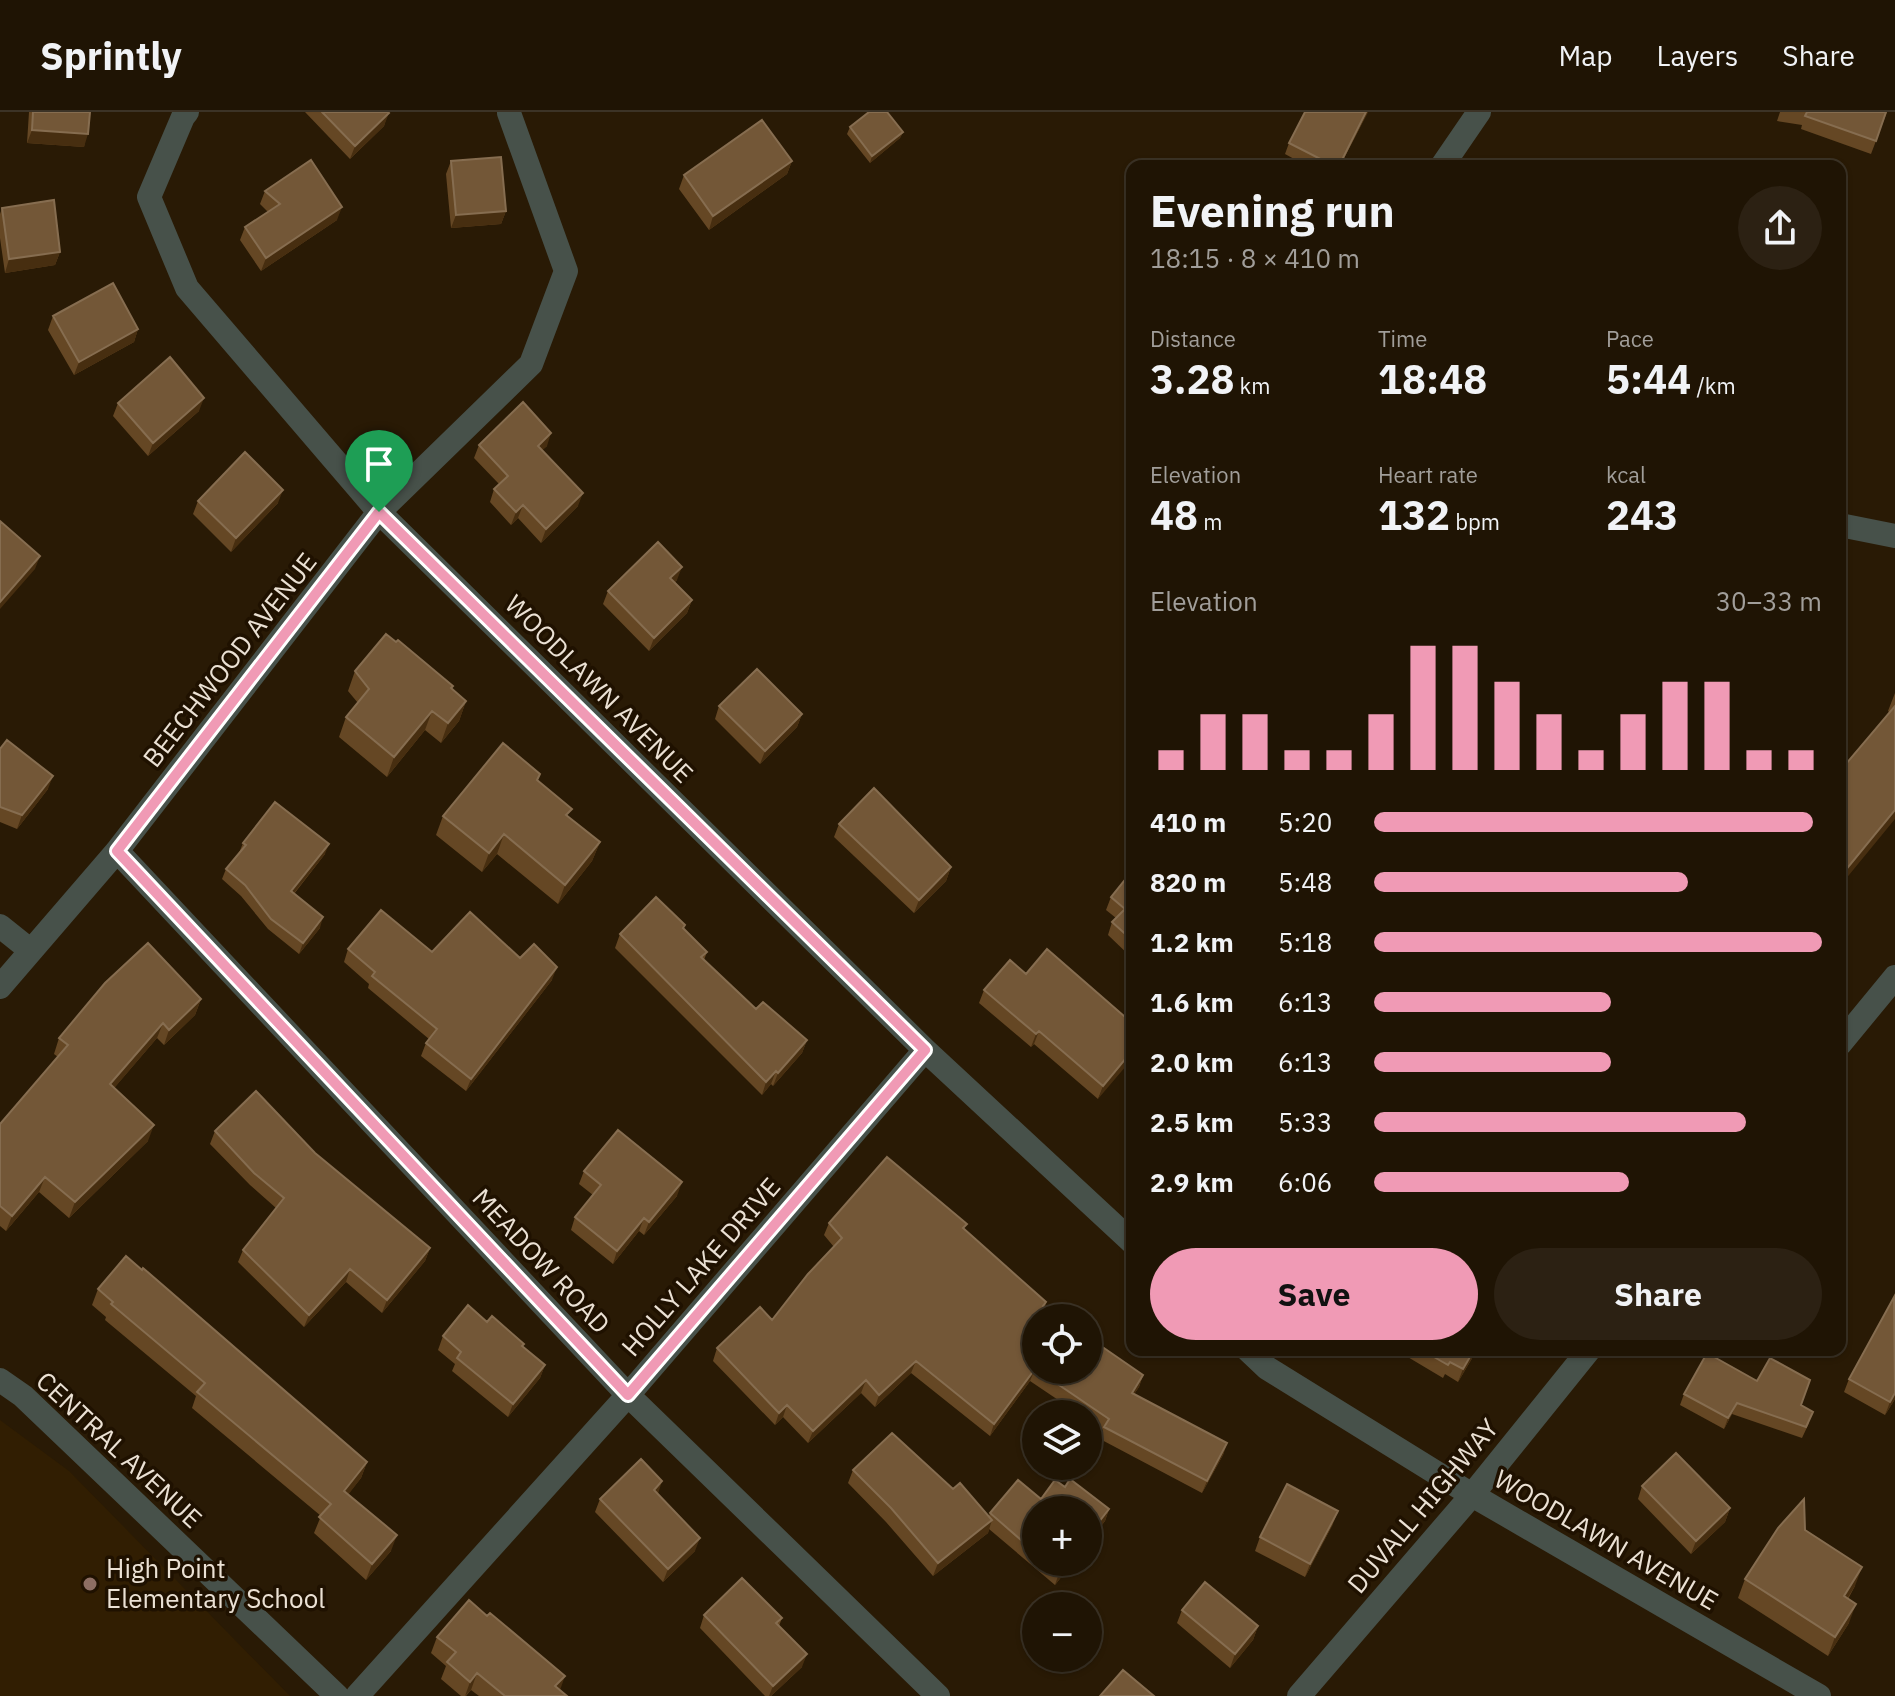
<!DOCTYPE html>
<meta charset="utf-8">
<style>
body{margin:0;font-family:"IBM Plex Sans",sans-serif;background:#2c2113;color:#f1f3f6;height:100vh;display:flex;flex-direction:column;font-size:30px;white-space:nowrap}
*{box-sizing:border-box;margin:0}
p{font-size:26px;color:#a19e9a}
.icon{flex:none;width:44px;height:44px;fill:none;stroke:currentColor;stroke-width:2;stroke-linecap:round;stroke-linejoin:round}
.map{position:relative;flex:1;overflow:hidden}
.drawer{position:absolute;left:1126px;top:48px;width:720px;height:1196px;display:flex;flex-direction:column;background:#1f1404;border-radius:16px;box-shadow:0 2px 6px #0004,0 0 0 2px #3c3326}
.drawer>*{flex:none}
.controls{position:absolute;left:1022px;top:1192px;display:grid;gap:16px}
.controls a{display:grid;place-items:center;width:80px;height:80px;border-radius:50%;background:#1f1404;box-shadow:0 2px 6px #0004,0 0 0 2px #3c3326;font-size:40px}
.pin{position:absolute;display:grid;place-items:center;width:68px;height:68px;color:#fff;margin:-82px -34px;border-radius:50% 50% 50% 0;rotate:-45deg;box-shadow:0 0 8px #0007}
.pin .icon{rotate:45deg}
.round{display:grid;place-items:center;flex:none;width:84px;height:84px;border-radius:42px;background:#2c2113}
.overview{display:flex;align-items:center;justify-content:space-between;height:136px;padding:0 24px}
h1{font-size:44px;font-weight:700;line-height:60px}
.metrics{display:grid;grid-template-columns:repeat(3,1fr);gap:12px;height:136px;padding:8px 24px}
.metrics div{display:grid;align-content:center}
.metrics b{font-size:40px;font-weight:700}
.metrics small{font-size:22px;font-weight:400}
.metrics p{font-size:22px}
.chart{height:224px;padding:16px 24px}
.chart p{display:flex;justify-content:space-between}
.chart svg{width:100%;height:144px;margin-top:8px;stroke:#f09ab5;stroke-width:6}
.cta{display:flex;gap:16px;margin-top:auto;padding:16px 24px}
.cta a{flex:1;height:92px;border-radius:48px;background:#f09ab5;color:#111;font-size:32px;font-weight:700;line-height:92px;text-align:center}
.cta a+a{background:#2c2113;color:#f1f3f6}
ul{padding:0 24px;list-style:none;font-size:26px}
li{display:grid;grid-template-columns:128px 96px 1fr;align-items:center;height:60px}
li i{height:20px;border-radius:10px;background:#f09ab5}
header{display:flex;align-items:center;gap:48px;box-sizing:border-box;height:112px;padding:0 40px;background:#1f1404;border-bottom:2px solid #3c3326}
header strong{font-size:38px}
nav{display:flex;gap:44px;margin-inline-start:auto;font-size:28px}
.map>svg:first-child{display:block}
.built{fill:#311e02}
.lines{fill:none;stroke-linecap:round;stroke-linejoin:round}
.minor{stroke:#47514a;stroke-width:24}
.wall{fill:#654724}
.shaded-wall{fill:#472e10}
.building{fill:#735737;stroke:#866d50;stroke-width:2}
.route-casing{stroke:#fff;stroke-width:16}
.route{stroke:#f09ab5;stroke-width:10}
.education-dot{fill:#8d6e63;stroke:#1f1100;stroke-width:3}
.labels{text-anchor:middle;stroke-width:7;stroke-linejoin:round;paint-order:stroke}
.street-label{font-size:26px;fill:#ebe1d4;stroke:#1f1100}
.poi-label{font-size:26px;fill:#ebe1d4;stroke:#1f1100;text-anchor:start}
</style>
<header>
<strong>Sprintly</strong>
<nav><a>Map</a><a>Layers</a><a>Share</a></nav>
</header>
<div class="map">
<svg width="1895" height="1584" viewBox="0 0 1895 1584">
<rect width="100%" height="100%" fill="#291a05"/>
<!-- built -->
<path class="built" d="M0,1308L69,1359L290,1584H0Z"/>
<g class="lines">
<!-- minor -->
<path class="minor" d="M187,0L183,5L149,85L187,176L379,400L925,938L1132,1130
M1442,54L1479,0
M1840,413L1895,424
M117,739L628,1283L938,1584
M0,814L30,838
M0,875L117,739L379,400L531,252L566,159L509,1
M1840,932L1895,865
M1248,1238L1267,1256L1472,1383L1819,1584
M0,1268L23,1284L337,1584
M357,1584L628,1283L925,938
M1299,1584L1472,1383L1589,1238"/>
</g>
<!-- wall -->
<path class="wall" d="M29,0H90L84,35L27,31Z
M305,0H388L384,14L350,47Z
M1368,0L1340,54H1307L1285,42L1289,31Z
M1780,0H1887L1871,42L1801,17L1802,13L1777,9Z
M850,15L903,20L900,26L870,51L847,22Z
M451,49L506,99L501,112L451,116L446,62Z
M792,49L787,62L709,118L679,77L684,63Z
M265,79L337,108L261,159L240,128L245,115L268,100L260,92Z
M2,96L60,140L55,153L5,161L0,126V102Z
M53,204L138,217L134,230L74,263L48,218Z
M118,291L199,299L148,344L113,304Z
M479,333L547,334L542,338L578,394L541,431L518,406L511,413L490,390L494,377L499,372L474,346Z
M198,389L278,391L231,440L193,402Z
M677,468L675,470L692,488L687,501L649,539L603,492L608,479Z
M355,559L453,574L452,577L466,589L459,609L441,631L425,618L387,665L339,625L346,605L358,591L348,579Z
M1895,581V707L1889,600L1888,599Z
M719,594L802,602L797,615L760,652L715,607Z
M0,637L48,677L17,717L0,710Z
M540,662L538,668L569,705L600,730L592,749L558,792L497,742L482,760L436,723L443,704Z
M839,712L951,755L946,769L914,801L834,725Z
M243,731L325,742L294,782L320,816L299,842L268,817L241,784L222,767L226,757L239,741Z
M1132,759V846L1108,823L1112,810L1116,806L1106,798L1111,785Z
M684,817L707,840L704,848L756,897L807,928L802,941L773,974L771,972L762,983L615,836L620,822Z
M348,837L432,840L520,846L552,868L466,979L421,944L426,931L429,927L368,876L369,872L344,850Z
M1026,862L1132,911L1098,987L1034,932L1031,935L979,891L984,878Z
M201,887L195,903L164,933L157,926L114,976L148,1029L69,1106L39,1080L6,1119L0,1114V1012L58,945L54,942L59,926Z
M215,1019L315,1041L430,1136L425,1149L382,1201L346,1170L304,1215L238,1150L243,1138L276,1096L250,1073L210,1032Z
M584,1059L677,1084L644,1123L639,1119L613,1152L571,1118L575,1105L593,1083L579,1072Z
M829,1111L965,1118L1046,1190L1045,1195L1143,1263L1139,1275L1134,1282L1227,1331L1223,1343L1202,1381L1100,1327L1103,1318L1088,1308V1302H1079L1030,1269L990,1324L911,1261L875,1295L861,1281L808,1331L783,1305L775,1313L713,1249L717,1236L772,1208L834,1135L824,1123Z
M98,1177L367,1350L361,1366L348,1382L391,1439L366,1468L314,1421L321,1404L192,1296L196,1284L105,1208L106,1205L92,1193Z
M487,1210L523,1235L545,1253L540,1266L508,1305L452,1259L455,1252L438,1238L443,1224Z
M1396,1238H1477L1458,1270L1445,1262L1443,1266Z
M1849,1267L1895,1287L1885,1303L1844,1280Z
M1684,1282L1801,1293L1809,1311L1802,1326L1732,1302L1724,1317L1680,1293Z
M853,1358L953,1377L989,1404L990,1401L1041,1387L1065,1375L1109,1397L1105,1409L1088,1431V1398H1036V1450H1073L1055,1473L989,1417L988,1421L933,1464L886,1410L848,1371Z
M1642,1374L1730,1396L1725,1410L1691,1442L1638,1387Z
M658,1382L695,1439L663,1470L595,1400L600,1387Z
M1333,1412L1305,1465L1255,1439L1260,1425Z
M1805,1418L1855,1474L1848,1487L1849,1511L1828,1544L1738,1486L1745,1467Z
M1182,1498L1258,1514L1253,1528L1230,1556L1177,1511Z
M704,1503L782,1506L779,1514L802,1555L771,1584H765L700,1516Z
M437,1525L560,1578L567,1584H479L471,1578L466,1584H461L441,1567L446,1554L431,1541Z"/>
<!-- shaded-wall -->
<path class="shaded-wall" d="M1366,0H1368L1340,54H1339Z
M389,1L384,14L350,47L355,34Z
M32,18L88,22L84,35L27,31Z
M903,20L900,26L870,51L872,44Z
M792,49L787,62L709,118L713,104Z
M342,95L337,108L261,159L266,146Z
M506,99L501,112L451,116L456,103Z
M60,140L55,153L5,161L9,147Z
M138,217L134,230L74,263L79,250Z
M204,286L199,299L148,344L153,331Z
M551,321L547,334L533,347L538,334Z
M283,378L278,391L231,440L236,426Z
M583,381L578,394L541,431L546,417Z
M523,393L518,406L511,413L516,400Z
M40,444L35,457L0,497V490Z
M682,455L677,468L666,479L670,466Z
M692,488L687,501L649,539L654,526Z
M466,589L459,609L441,631L448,611Z
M432,599L425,618L387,665L394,645Z
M802,602L797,615L760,652L765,639Z
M53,664L48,677L17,717L22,703Z
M1895,698V707L1840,774V765Z
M504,722L497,742L482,760L489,741Z
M600,730L592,749L558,792L565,773Z
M329,732L325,742L287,790L291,779Z
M951,755L946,769L914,801L919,788Z
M323,805L320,816L299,842L303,831Z
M557,855L552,868L466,979L471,967Z
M201,887L195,903L164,933L169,918Z
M163,911L157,926L104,988L110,972Z
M1039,919L1034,932L1031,935L1036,922Z
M807,928L802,941L773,974L778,961Z
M1132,939V947L1098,987L1103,974Z
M776,959L771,972L762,983L766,970Z
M154,1013L148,1029L69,1106L75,1090Z
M45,1065L39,1080L6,1119L12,1104Z
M682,1070L677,1084L644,1123L649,1110Z
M644,1106L639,1119L613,1152L617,1139Z
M430,1136L425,1149L382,1201L387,1188Z
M350,1157L346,1170L304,1215L309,1203Z
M1474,1238H1477L1458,1270L1463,1257Z
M916,1249L911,1261L875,1295L879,1283Z
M545,1253L540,1266L508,1305L513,1292Z
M1035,1257L1030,1269L990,1324L994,1312Z
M1143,1263L1139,1275L1127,1293L1132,1281Z
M866,1268L861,1281L808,1331L813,1319Z
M1895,1281V1287L1885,1303L1890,1290Z
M1737,1291L1732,1302L1724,1317L1728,1306Z
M787,1293L783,1305L775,1313L779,1301Z
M1227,1331L1223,1343L1202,1381L1207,1369Z
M367,1350L361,1366L339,1395L344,1379Z
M662,1369L658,1382L654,1378Z
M1730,1396L1725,1410L1691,1442L1696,1429Z
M1109,1397L1105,1409L1088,1431V1424Z
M1338,1399L1333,1412L1305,1465L1310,1452Z
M992,1408L988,1421L933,1464L938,1451Z
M397,1423L391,1439L366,1468L372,1452Z
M700,1426L695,1439L663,1470L668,1457Z
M1068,1450H1073L1055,1473L1059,1461Z
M1862,1455L1855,1474L1837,1503L1844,1484Z
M1856,1492L1849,1511L1828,1544L1835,1525Z
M1258,1514L1253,1528L1230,1556L1235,1542Z
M807,1542L802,1555L771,1584H769L773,1574Z
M477,1561L471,1578L465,1584L470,1570Z
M565,1564L559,1581L555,1574Z"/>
<!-- building -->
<path class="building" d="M33,0H90L88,22L32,18Z
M322,0H388L389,1L355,34Z
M869,0H887L903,20L872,44L850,15Z
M1305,0H1366L1339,54H1334L1289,31Z
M1807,0H1886L1876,29L1805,4Z
M762,8L792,49L713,104L684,63Z
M501,45L506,99L456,103L451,49Z
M311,48L342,95L266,146L245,115L280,92L265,79Z
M54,88L60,140L9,147L2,96Z
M113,171L138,217L79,250L53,204Z
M170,245L204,286L153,331L118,291Z
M523,290L551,321L538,334L583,381L546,417L523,393L516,400L494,377L508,364L479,333Z
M245,340L283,378L236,426L198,389Z
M0,409L40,444L0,490Z
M658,430L682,455L670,466L692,488L654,526L608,479Z
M386,522L396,530L398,528L453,574L451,576L466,589L448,611L432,599L394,645L346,605L369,577L355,559Z
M757,557L802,602L765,639L719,594Z
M1895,594V698L1840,765V659Z
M7,628L53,664L22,703L0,695V637Z
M503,631L540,662L537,668L572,697L566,703L600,730L565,773L504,722L489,741L443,704Z
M874,676L951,755L919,788L839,712Z
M275,690L329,732L291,779L323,805L303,831L271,807L245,773L226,757L246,733L243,731Z
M1132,759V828L1112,810L1125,797L1111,785Z
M656,785L685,813L683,816L707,840L701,845L756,897L763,890L807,928L778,961L776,959L766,970L620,822Z
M381,798L432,840L470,800L520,846L534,832L557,855L471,967L426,931L437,917L372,864L375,860L348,837Z
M148,831L201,887L169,918L163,911L110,972L154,1013L75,1090L45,1065L12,1104L0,1094V1012L68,933L59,926L105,871Z
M1047,837L1132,911V939L1103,974L1039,919L1036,922L984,878L1010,848L1026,862Z
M256,979L315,1041L430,1136L387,1188L350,1157L309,1203L243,1138L284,1086L254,1061L215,1019Z
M618,1018L682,1070L649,1110L644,1106L617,1139L575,1105L601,1073L584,1059Z
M887,1045L967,1112L963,1116L1046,1190L1043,1194L1061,1206H1036V1258L1035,1257L994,1312L916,1249L879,1283L866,1268L813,1319L787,1293L779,1301L717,1236L760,1195L772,1208L808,1162L842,1126L829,1111Z
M126,1144L142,1158L143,1156L367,1350L344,1379L397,1423L372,1452L319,1405L331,1392L197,1280L205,1271L111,1192L113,1190L98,1177Z
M1894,1185L1895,1281L1890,1290L1849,1267Z
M468,1193L487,1210L492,1204L524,1232L522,1234L545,1253L513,1292L457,1246L461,1240L443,1224Z
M1088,1225L1143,1263L1132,1281L1227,1331L1207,1369L1104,1315L1109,1307L1037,1258H1088Z
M1422,1238H1474L1463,1257L1450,1250L1448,1253Z
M1707,1241L1757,1269L1770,1246L1810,1268L1801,1293L1813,1300L1806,1315L1737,1291L1728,1306L1684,1282Z
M892,1321L953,1377L960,1371L992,1408L938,1451L891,1396L853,1358Z
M1676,1341L1730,1396L1696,1429L1642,1374Z
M641,1347L662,1369L654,1378L700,1426L668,1457L600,1387Z
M1070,1367L1109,1397L1088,1424V1398H1036V1441L990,1401L1018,1368L1041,1387L1055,1368L1065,1375Z
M1287,1372L1338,1399L1310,1452L1260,1425Z
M1804,1387L1805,1418L1862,1455L1844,1484L1856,1492L1835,1525L1745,1467L1778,1416Z
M1047,1450H1068L1059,1461Z
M742,1466L782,1506L776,1511L807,1542L773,1574L704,1503Z
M1205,1470L1258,1514L1235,1542L1182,1498Z
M469,1488L487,1504L490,1501L565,1564L555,1574L567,1584H505L477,1561L470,1570L447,1550L456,1540L437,1525Z
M1123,1558L1154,1584H1100Z"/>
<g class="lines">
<defs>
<path id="route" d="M379,400L925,938L628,1283L117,739Z"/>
</defs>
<!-- route casing -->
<use href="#route" class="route-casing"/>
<!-- route -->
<use href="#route" class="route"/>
</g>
<!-- markers -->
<circle class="education-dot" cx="90" cy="1472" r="8"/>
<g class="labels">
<!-- street labels -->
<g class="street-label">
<text transform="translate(230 548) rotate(-52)" y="9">BEECHWOOD AVENUE</text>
<text transform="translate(599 577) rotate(45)" y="9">WOODLAWN AVENUE</text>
<text transform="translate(541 1149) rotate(47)" y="9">MEADOW ROAD</text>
<text transform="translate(701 1155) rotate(-49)" y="9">HOLLY LAKE DRIVE</text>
<text transform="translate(119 1338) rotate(43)" y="9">CENTRAL AVENUE</text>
<text transform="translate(1423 1394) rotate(-50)" y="9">DUVALL HIGHWAY</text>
<text transform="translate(1606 1428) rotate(30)" y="9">WOODLAWN AVENUE</text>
</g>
<!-- poi labels -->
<g class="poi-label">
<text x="106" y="1466">High Point<tspan x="106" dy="30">Elementary School</tspan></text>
</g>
</g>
</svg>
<div class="controls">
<a><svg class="icon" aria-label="locate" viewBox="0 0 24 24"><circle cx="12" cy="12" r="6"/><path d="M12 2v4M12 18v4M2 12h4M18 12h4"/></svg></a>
<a><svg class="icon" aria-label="layers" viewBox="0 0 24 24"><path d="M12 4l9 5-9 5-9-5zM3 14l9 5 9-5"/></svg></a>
<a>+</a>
<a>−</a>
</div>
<div class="pin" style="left:379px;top:400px;background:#1e9e55"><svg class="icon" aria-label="arrive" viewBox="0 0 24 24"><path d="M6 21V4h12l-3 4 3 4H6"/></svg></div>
<section class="drawer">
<div class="overview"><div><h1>Evening run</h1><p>18:15 · 8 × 410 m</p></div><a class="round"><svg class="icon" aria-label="share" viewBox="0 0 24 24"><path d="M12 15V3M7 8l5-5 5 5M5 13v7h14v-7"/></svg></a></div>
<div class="metrics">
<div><p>Distance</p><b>3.28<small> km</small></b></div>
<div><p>Time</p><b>18:48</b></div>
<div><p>Pace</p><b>5:44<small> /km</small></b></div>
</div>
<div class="metrics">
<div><p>Elevation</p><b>48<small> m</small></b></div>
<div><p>Heart rate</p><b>132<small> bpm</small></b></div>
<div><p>kcal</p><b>243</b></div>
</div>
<div class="chart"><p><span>Elevation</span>30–33 m</p>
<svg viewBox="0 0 160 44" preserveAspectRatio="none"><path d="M5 44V38M15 44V27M25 44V27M35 44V38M45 44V38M55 44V27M65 44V6M75 44V6M85 44V17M95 44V27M105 44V38M115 44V27M125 44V17M135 44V17M145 44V38M155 44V38"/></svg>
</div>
<ul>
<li><b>410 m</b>5:20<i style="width:98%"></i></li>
<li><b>820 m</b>5:48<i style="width:70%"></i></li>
<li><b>1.2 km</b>5:18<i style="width:100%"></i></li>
<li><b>1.6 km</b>6:13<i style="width:53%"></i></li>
<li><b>2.0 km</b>6:13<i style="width:53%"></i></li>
<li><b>2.5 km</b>5:33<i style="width:83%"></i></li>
<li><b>2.9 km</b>6:06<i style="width:57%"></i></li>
</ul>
<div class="cta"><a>Save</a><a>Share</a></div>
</section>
</div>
